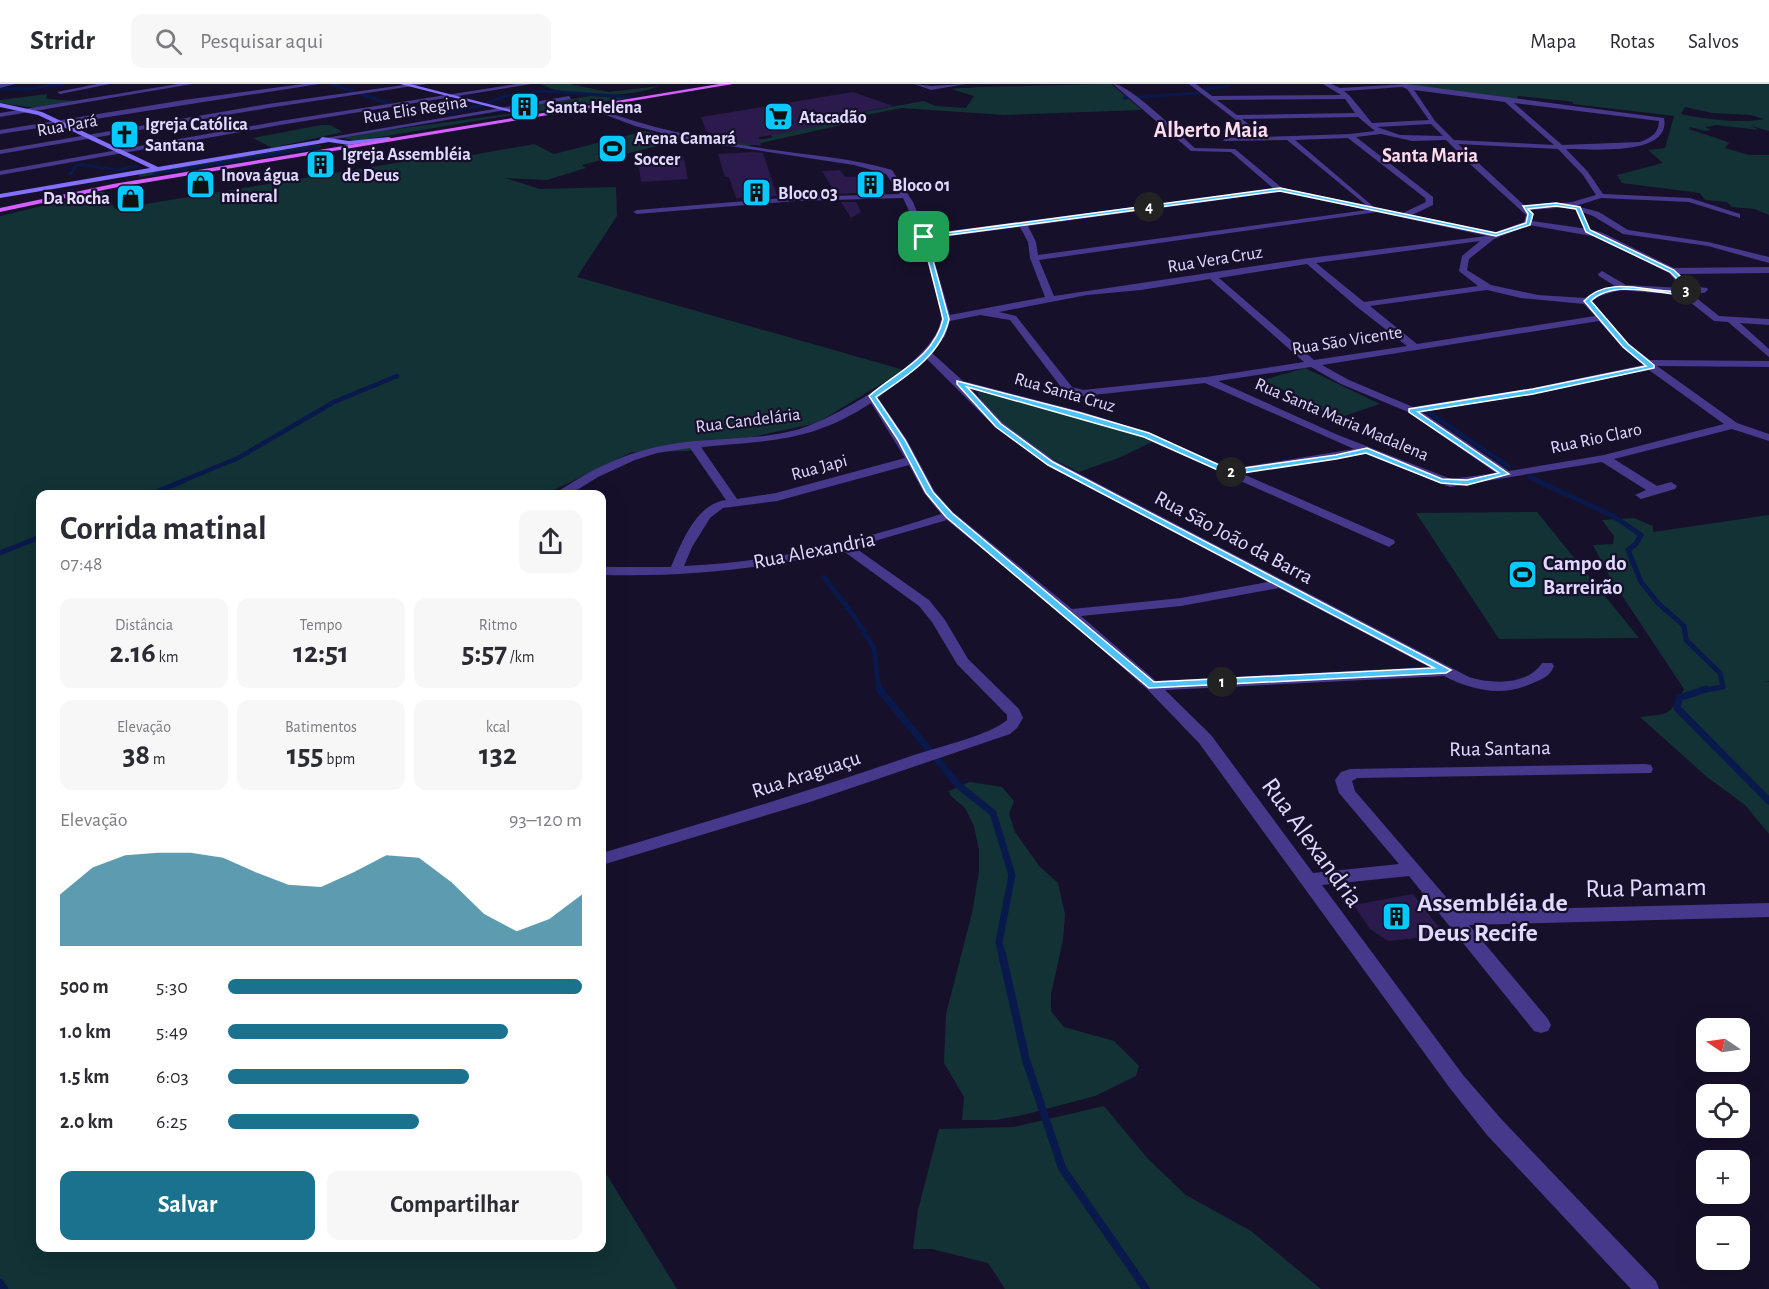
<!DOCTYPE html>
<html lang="pt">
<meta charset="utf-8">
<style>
body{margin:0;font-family:"Alegreya Sans",sans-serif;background:#f7f7f7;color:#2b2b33;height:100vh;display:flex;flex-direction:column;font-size:22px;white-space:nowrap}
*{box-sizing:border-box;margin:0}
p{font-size:20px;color:#7c7c81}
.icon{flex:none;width:33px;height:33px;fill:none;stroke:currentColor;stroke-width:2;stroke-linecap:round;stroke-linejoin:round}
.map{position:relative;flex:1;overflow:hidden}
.side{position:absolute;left:36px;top:406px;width:570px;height:762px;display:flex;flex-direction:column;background:#fff;border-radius:12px;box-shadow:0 6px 24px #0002}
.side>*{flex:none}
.needle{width:39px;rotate:283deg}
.buttons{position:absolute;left:1696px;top:934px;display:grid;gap:12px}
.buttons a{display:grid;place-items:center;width:54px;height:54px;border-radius:12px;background:#fff;box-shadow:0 6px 24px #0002;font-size:30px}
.pin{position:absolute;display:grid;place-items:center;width:51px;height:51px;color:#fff;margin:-26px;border-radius:12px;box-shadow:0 3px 9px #0006}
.km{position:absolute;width:30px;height:30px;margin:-15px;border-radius:50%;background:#222;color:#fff;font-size:16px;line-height:30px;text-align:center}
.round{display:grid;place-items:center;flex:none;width:63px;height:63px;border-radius:12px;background:#f7f7f7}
.headline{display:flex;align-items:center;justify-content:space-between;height:102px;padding:0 24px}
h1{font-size:33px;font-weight:700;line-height:45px}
.metrics{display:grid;grid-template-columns:repeat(3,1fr);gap:9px;height:102px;padding:6px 24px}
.metrics div{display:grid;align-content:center;border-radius:12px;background:#f7f7f7;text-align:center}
.metrics b{font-size:30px;font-weight:700}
.metrics small{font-size:16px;font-weight:400}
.metrics p{font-size:16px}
.chart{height:168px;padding:12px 24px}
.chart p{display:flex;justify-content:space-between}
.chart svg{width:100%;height:108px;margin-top:6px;fill:#1a728f;opacity:.7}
.primary-button{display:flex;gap:12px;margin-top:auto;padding:12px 24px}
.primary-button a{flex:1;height:69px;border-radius:12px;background:#1a728f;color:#fff;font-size:24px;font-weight:700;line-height:69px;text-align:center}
.primary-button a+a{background:#f7f7f7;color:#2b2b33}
ul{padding:0 24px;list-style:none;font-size:20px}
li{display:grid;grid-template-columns:96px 72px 1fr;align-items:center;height:45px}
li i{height:15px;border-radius:8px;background:#1a728f}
header{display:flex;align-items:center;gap:36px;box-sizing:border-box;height:84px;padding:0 30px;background:#fff;border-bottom:2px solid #e1e1e2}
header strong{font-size:28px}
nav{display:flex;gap:33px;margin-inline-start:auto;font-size:21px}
.search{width:420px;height:54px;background:#f7f7f7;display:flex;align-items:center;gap:15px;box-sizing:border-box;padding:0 21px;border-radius:12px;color:#7c7c81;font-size:22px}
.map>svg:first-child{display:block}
.green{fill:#123235;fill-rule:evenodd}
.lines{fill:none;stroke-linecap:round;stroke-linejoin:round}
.stream-far4{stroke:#09194b;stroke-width:3}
.stream-far3{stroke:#09194b;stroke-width:4.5}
.stream-far2{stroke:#09194b;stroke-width:5}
.stream-far1{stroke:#09194b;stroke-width:7}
.stream{stroke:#09194b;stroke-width:8}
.building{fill:#2b1b4c}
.street{fill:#46398b;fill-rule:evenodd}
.secondary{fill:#8470ff;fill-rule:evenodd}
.primary{fill:#d660ff;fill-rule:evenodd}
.route{fill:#4fc3f7;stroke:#fff;stroke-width:1.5;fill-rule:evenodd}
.labels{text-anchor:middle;stroke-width:4.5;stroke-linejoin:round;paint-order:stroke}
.far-poi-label{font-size:18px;font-weight:bold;fill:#e2d9ff;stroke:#17102b;text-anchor:start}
.far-street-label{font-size:18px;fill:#e2d9ff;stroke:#17102b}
.far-quarter-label{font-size:20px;font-weight:bold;fill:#ffdbee;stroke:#17102b}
.street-label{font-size:21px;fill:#e2d9ff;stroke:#17102b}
.poi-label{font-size:21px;font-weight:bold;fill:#e2d9ff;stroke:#17102b;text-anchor:start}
.far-district-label{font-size:22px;font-weight:bold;fill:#ffdbee;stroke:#17102b}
.near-street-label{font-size:26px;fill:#e2d9ff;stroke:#17102b}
.near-poi-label{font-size:26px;font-weight:bold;fill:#e2d9ff;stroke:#17102b;text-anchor:start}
</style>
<header>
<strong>Stridr</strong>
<div class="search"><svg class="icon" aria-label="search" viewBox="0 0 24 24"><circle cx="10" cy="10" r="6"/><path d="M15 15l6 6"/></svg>Pesquisar aqui</div>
<nav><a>Mapa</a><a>Rotas</a><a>Salvos</a></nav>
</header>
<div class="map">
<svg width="1769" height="1205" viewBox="0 0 1769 1205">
<rect width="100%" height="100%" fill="#17102b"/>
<!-- green -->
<path class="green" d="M541,0H570L609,8L659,2C632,14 566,15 541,0Z
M1111,0L1142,26L1004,31L902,24L856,33L864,36L747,62L694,52C706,49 723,58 736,58C748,57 760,56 773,53L770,51L855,35L846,31L924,17L935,22L966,24L974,12L951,5C959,3 968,5 977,3Z
M1406,0H1769V47L1751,42L1759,46L1717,41L1705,43L1711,46L1705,47L1690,43L1689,45L1725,57L1729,59L1725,64L1749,71H1769V131L1755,125L1732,123L1727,118L1705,116L1700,109L1622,99L1617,91L1663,79L1648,66L1665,64L1674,32L1573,20V18L1567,17L1518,12L1517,15L1416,4ZM1685,23L1712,29L1751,31L1764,35C1744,40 1702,35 1681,30Z
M47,10L46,14L49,15L78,17L36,24L0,19V16Z
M590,12L628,14L536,28L521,26L539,20Z
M515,29L518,30L356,57L337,53Z
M321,41H330L343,48L272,64L253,54Z
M645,47L685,55L582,81L586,84L547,96L505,94L540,105L616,103L617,132L577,193L904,286L817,339L687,367L632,368L544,411H40V1164H602V1083L677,1205H0V132L104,107L115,125L420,75L461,73L534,60L554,70Z
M317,61L323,62L140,93L138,90Z
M1305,284L1380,320L1338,334L1263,296Z
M977,307L1127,346L1152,358L1121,373L1079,388C1048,374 988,340 977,307Z
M1537,428L1639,554L1499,555L1416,429Z
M1769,431V597L1765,598H1769V750L1745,721L1707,693L1640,633C1670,630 1669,632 1684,605L1609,492L1593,461L1613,460L1614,452L1602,436L1634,434L1653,442V448Z
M970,698L1002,703L1014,717L1009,730L1015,748L1040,783L1058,799L1065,830L1063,856L1051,910V927L1064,943L1114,957L1139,982L1136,992L1095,1012L1023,1031L995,1036H962L964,1013L944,979L946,930L972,829L979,787V766L974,742L965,724L950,711L949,707Z
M1104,1022L1148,1075L1186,1111L1251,1147L1321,1205H1005L988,1179L932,1165H913L918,1126L939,1045L1014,1043Z"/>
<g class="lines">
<!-- stream-far4 -->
<path class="stream-far4" d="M331,0L355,8
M0,5H29L62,0
M361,10L388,19
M1124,14L1199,9L1205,5L1228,2
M407,22L425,27L452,28L479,22L509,11L544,7L629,13
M197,83L318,63
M70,90L78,80L117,86L137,82
M155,90L196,83"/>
<!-- stream-far3 -->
<path class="stream-far3" d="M1427,327L1508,382
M1530,393L1541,398
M180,398L238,374L334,318L397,292"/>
<!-- stream-far2 -->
<path class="stream-far2" d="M1538,397L1613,432L1641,451L1636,460L1628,466L1641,498L1658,519L1684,542L1686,556L1720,589L1723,603L1699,607
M149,411L183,397
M0,469L40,453
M824,493L854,532L874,564L879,607"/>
<!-- stream-far1 -->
<path class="stream-far1" d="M879,605L958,701L993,729L1012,791L999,858L1002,871
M1706,605L1679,614L1677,624L1769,717"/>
<!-- stream -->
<path class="stream" d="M1002,870L1026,976L1062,1084L1146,1205
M0,1199L4,1205"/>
</g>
<!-- building -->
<path class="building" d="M853,8L893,22L846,31L856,35L759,53L761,62L727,56L706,47L701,33Z
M753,68L763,69L777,112L736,114L729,93H725L718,70Z
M683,71L688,95L641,98L638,74Z
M840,86L845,93L872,92L882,108L836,110L822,87Z
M841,118H856L861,128L851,134Z
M1413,810L1445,851L1388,857L1370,845L1354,821Z"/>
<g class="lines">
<!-- street -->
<path class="street" d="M0,0H15L0,4Z
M97,0H110L60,10L57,8Z
M178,0H192L0,33V29Z
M303,0H319L0,50V46L184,16Z
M411,0H426L268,24L0,70V66L268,20Z
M517,0H531L280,41L0,91V87L280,37Z
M914,0L931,2L966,0L931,6Z
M1113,0C1130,0 1180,51 1195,64L1235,65L1282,104L1366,121L1287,56L1223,57L1225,54L1258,53L1189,0H1196L1212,12L1341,11L1323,0H1331L1340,4L1406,0L1664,34C1672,73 1590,65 1566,65L1588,88L1603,110L1690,114L1740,130V134L1689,118L1601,114L1576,122L1599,128L1628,146L1708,158L1769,173V179L1708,162L1623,150L1593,132L1569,123L1530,126L1534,130L1532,137L1588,145L1603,149L1674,184L1769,183V189L1679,190L1690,202L1707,204L1708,206L1704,209L1689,208L1719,232L1769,235V241L1740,239L1769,265V273L1728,238L1714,237L1681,211L1620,206L1600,212L1592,217L1628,259L1650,276L1769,277V283L1657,282L1737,339L1769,350V357L1732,345L1614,375L1657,402L1671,398L1677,402L1675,405L1641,415L1635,411L1646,406L1602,378L1450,403L1366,370L1243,390L1394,456L1395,459L1389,463L1142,353L1075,332L971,305L1003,339L1055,377L1469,593C1492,600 1527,602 1542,579H1552L1554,582C1550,592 1543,595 1533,599C1503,613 1473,607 1444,592L1165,606L1211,651L1313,789L1399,780L1339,709L1335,696L1341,688L1350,685L1645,680L1651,681L1653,685L1651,689L1357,694L1352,697L1355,707L1458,827L1769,819V833L1469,841L1548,935L1551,941L1548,947L1541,949L1534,947L1409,792L1322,801L1463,991L1503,1037L1656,1197L1659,1205H1631L1487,1051L1449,1003L1199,659L1147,605L1064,532L947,436L854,463L929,516L945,536L968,575L1019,625L1023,634L1017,644L1010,650L810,718L602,781V769C707,738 813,706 917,670C939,663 990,651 1007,636V631L957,580L932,538L919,522L842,466C763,486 683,493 602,491V483H671C682,458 696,420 726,416L690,364L657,369L635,376L598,393L569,411H555L557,408C587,388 620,371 656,363C702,352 751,358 796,346C834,336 935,277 941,236C943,219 913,132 903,114L796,117L637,130L633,128L637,126L796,113L900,110L886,90L854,81L689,56L635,42L585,23L590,22C650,45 711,57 774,66C813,72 853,74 892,86L913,118L926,150L1274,105L1231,68L1191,67ZM1402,3L1407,5L1429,36L1372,39L1350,12L1344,7ZM1414,6L1505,18L1554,61L1454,56L1435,37ZM1345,15L1355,29L1237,31L1217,16ZM1514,19L1659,37C1658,50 1652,53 1640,58L1562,61ZM1358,33L1375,47L1350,50L1266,53L1242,35ZM1431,40L1443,52L1400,51L1377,43ZM1381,50L1412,57L1446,56L1470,80L1526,131L1524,138L1496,148L1412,131L1433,121V113L1356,53ZM1348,54L1425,114L1426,118L1403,129L1375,124L1295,56ZM1458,60L1558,65L1583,91L1596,111L1572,118L1525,122ZM1280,108L1367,126L1038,171L1036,158L1028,142ZM1377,128L1487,152L1309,174L1054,212L1039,176ZM1529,141L1597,153L1669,189L1682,204L1626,201L1602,187L1598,190L1599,192L1615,202L1594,208L1585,214L1538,211L1491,201L1467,186L1469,175L1494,155ZM1020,143L1028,158L1030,174L1045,213L950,231L928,155ZM1480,157L1462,172L1459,187L1478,202L1364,218L1316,179ZM1307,180L1357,223L1407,262L1314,276L1219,194ZM1210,195L1304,278L1206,293L1083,306L1072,303L1016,232L999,228L1087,211L1141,206ZM1487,206L1521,214L1584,220L1595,232L1417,260L1370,222ZM980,231L1010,236L1064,307L1083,312L1205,299L1354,365L1231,385L1150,349L1083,328L963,297L932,269L945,252L950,237ZM1599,237L1622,263L1643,281L1533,304L1413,323L1349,296L1322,281ZM927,275L995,343L1047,381L1268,498L1181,514L1072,525L953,428L935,408L907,356L878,314ZM1311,283L1341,300L1408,328L1496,389L1451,395L1338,351L1218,297ZM1649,286L1724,340L1604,371L1509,387L1422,328L1533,310ZM871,319L905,374L776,409L737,415L701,363C770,356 810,359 871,319ZM909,381L924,409L941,430C859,457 772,479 684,482L692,463L710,434L723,424L777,417ZM1279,504L1429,583L1156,597L1081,532L1181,522Z
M569,12L571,15L323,57L320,55Z"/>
<!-- secondary -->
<path class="secondary" d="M400,0H410L536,32L533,34Z
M0,19L42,28L158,83L319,56L322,53L349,57L389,53L392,55L349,61L329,58L0,114V110L150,84L38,31L0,23Z"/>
<!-- primary -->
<path class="primary" d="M719,0H733L113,104L0,128V124L113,100Z"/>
</g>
<!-- route -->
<path class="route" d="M1280,104L1496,149L1526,139L1528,130L1523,122L1556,119L1580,123L1590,146L1674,186L1683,195L1689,207L1683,211C1656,209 1612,196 1591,217L1628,260L1654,281V284L1533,310L1418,328L1509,390L1467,401L1441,399L1366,369L1336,375L1229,391L1144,353L967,303L1001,340L1053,378L1451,586L1446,589L1149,604L946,433L926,409L898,356L869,312C896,288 934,274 943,235L922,152ZM1280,107L1496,152L1530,141L1533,130L1528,125L1556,122L1576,125L1586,148L1670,188L1678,196L1683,207C1652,211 1610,189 1584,217L1623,263L1646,282L1533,305L1409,325V328L1499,389L1467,396L1442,395L1367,364L1336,371L1230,386L1149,349L1081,329L957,297V300L996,343L1048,381L1434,584L1154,598L952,429L933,408L905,356L876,313C905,293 941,272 949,235L927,154Z"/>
<!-- icons -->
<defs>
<symbol id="building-square" viewBox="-11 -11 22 22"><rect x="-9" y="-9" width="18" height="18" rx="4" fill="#05c9ff" stroke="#17102b"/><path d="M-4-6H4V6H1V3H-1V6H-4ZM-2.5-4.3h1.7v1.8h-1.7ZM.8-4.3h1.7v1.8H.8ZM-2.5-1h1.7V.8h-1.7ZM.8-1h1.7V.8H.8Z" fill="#111"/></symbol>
<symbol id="supermarket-square" viewBox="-11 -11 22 22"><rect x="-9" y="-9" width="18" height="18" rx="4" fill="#05c9ff" stroke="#17102b"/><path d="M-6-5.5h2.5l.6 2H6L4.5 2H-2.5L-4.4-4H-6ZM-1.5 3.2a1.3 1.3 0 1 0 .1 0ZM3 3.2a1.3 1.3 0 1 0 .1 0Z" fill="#111"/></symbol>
<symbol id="church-square" viewBox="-11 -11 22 22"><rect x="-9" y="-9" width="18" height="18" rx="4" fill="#05c9ff" stroke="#17102b"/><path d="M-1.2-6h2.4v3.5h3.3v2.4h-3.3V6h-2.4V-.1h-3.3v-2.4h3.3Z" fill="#111"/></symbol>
<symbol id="stadium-square" viewBox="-11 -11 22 22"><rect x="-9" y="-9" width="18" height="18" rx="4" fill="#05c9ff" stroke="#17102b"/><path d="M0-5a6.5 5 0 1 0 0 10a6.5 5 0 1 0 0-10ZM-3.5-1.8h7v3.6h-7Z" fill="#111"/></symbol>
<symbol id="shop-square" viewBox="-11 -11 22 22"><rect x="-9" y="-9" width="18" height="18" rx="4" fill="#05c9ff" stroke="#17102b"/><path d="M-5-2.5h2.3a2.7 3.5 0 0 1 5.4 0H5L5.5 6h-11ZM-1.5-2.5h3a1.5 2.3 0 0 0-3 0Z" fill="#111"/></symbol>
</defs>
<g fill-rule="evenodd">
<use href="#building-square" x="508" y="6" width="33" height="33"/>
<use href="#supermarket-square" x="762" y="16" width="33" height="33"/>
<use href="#church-square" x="108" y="34" width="33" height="33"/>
<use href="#stadium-square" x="596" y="48" width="33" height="33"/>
<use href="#building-square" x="304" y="64" width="33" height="33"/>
<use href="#shop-square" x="184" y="84" width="33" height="33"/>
<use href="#building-square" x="854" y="84" width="33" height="33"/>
<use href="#building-square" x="740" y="92" width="33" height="33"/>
<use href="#shop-square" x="114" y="98" width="33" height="33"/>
<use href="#stadium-square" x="1506" y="474" width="33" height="33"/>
<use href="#building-square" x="1380" y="816" width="33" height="33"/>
</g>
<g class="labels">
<!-- far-poi labels -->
<g class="far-poi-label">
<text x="546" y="29">Santa Helena</text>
<text x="799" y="39">Atacadão</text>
<text x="145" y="46">Igreja Católica<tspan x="145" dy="21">Santana</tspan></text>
<text x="634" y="60">Arena Camará<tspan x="634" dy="21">Soccer</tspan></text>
<text x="342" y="76">Igreja Assembléia<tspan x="342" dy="21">de Deus</tspan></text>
<text x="221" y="97">Inova água<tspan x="221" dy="21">mineral</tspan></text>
<text x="892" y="107">Bloco 01</text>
<text x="778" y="115">Bloco 03</text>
<text x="110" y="120" text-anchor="end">Da Rocha</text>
</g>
<!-- far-street labels -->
<g class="far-street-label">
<text transform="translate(415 25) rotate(-9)" y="6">Rua Elis Regina</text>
<text transform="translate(67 41) rotate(-10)" y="6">Rua Pará</text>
<text transform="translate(1215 175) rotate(-9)" y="6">Rua Vera Cruz</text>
<text transform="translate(1347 256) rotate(-9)" y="6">Rua São Vicente</text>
<text transform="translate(1065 308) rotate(16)" y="6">Rua Santa Cruz</text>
<text transform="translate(1342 335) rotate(23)" y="6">Rua Santa Maria Madalena</text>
<text transform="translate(748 336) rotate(-7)" y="6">Rua Candelária</text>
<text transform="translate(1596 354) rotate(-12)" y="6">Rua Rio Claro</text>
<text transform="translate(819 383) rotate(-15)" y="6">Rua Japi</text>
</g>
<!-- far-quarter labels -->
<g class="far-quarter-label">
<text x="1430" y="78">Santa Maria</text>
</g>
<!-- street labels -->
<g class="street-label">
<text transform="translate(1234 453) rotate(28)" y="7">Rua São João da Barra</text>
<text transform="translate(814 466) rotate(-11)" y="7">Rua Alexandria</text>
<text transform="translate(1500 664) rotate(-1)" y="7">Rua Santana</text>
<text transform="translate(806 690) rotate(-18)" y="7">Rua Araguaçu</text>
</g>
<!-- poi labels -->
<g class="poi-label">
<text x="1543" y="486">Campo do<tspan x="1543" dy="24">Barreirão</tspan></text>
</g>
<!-- far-district labels -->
<g class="far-district-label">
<text x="1211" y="53">Alberto Maia</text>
</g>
<!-- near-street labels -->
<g class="near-street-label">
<text transform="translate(1313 758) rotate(54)" y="9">Rua Alexandria</text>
<text transform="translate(1646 803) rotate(-1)" y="9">Rua Pamam</text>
</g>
<!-- near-poi labels -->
<g class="near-poi-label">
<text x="1417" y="827">Assembléia de<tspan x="1417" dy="30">Deus Recife</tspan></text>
</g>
</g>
</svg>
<div class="buttons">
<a><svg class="needle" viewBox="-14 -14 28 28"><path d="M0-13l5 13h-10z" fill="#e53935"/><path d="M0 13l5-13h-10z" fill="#7c7c81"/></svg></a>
<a><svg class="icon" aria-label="locate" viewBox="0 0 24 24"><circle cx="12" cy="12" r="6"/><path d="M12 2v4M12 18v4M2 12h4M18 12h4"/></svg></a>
<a>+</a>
<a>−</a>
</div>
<div class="pin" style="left:924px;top:153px;background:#1e9e55"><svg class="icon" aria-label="arrive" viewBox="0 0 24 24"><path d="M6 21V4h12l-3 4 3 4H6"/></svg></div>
<b class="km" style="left:1222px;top:598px">1</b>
<b class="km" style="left:1231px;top:388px">2</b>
<b class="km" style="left:1686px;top:206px">3</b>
<b class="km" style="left:1149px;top:123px">4</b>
<section class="side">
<div class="headline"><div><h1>Corrida matinal</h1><p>07:48</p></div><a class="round"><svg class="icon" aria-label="share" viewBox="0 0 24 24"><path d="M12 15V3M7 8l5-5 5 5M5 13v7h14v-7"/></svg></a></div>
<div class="metrics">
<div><p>Distância</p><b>2.16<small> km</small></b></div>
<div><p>Tempo</p><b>12:51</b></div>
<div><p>Ritmo</p><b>5:57<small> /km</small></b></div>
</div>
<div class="metrics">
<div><p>Elevação</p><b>38<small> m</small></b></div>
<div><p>Batimentos</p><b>155<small> bpm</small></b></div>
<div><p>kcal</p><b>132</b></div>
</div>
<div class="chart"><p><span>Elevação</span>93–120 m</p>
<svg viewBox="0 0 160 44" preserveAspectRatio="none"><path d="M0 44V23L10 12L20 7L30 6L40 6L50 8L60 14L70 19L80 20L90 14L100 7L110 8L120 18L130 31L140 38L150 33L160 23V44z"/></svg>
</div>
<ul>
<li><b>500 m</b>5:30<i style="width:100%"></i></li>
<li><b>1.0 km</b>5:49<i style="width:79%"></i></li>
<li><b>1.5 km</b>6:03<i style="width:68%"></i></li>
<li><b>2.0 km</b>6:25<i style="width:54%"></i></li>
</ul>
<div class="primary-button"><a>Salvar</a><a>Compartilhar</a></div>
</section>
</div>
